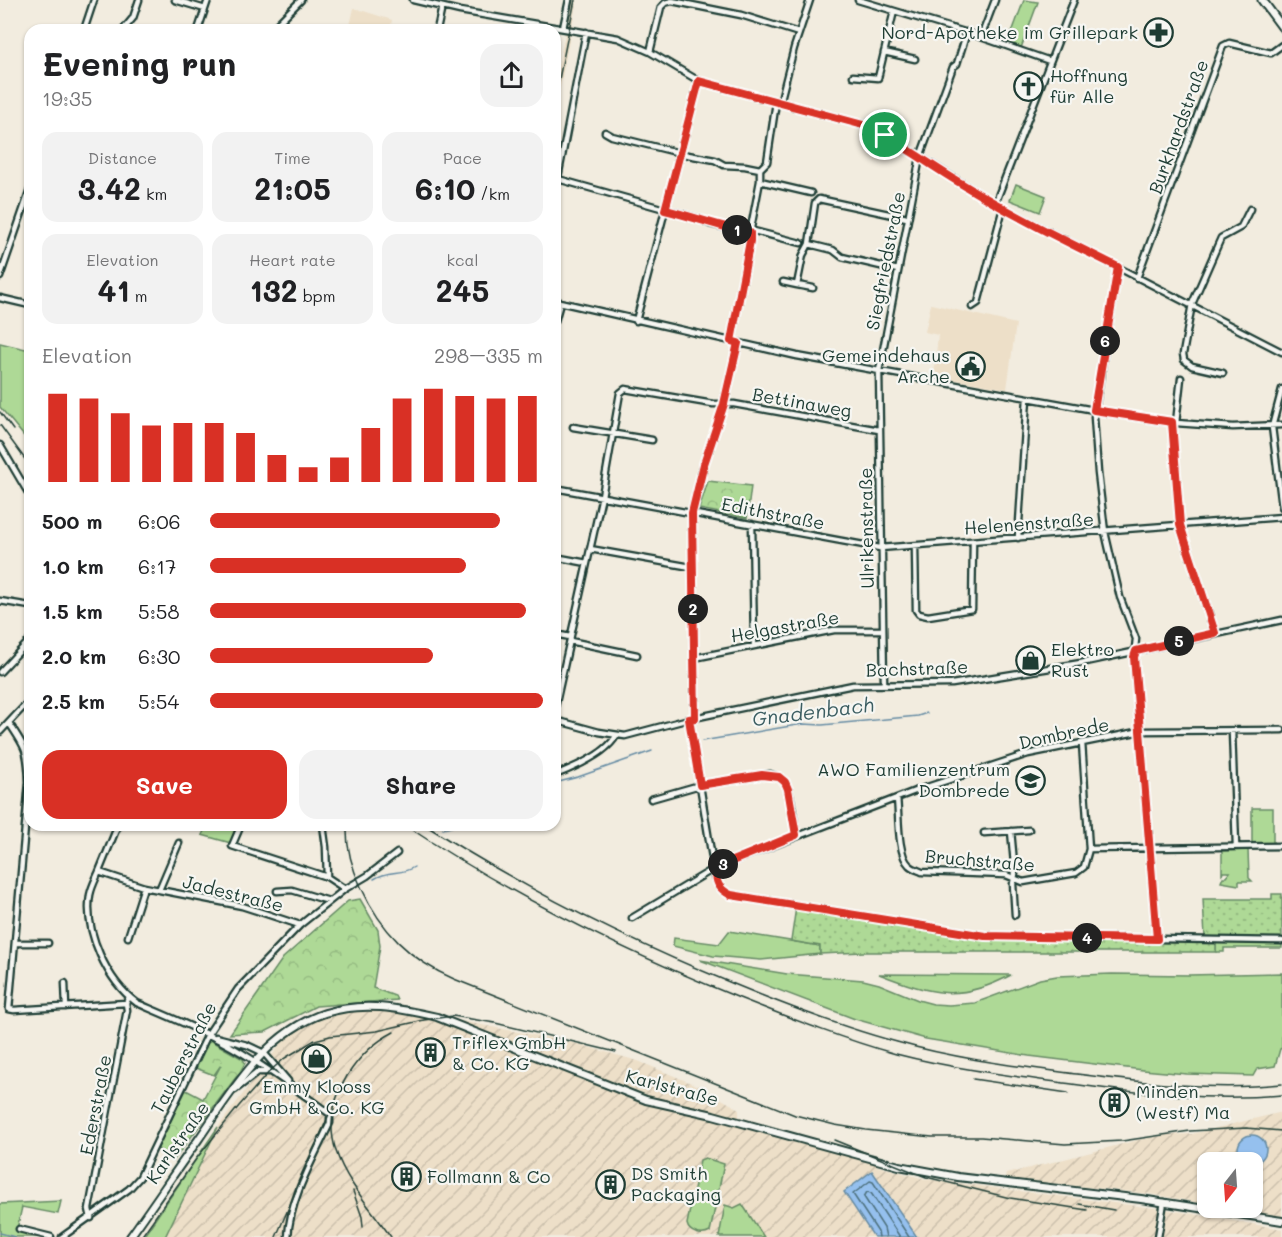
<!DOCTYPE html>
<meta charset="utf-8">
<style>
body{margin:0;font-family:Mali,sans-serif;background:#f2f2f2;color:#202124;height:100vh;display:flex;flex-direction:column;font-size:22px;white-space:nowrap}
*{box-sizing:border-box;margin:0}
p{font-size:20px;color:#757577}
.icon{flex:none;width:33px;height:33px;fill:none;stroke:currentColor;stroke-width:2;stroke-linecap:round;stroke-linejoin:round}
.map{position:relative;flex:1;overflow:hidden}
.panel{position:absolute;left:24px;top:24px;width:537px;height:807px;display:flex;flex-direction:column;background:#fff;border-radius:18px;box-shadow:0 2px 4px #0004}
.panel>*{flex:none}
.needle{width:39px;rotate:197deg}
.buttons{position:absolute;left:1197px;top:1152px;display:grid;gap:12px}
.buttons a{display:grid;place-items:center;width:66px;height:66px;border-radius:12px;background:#fff;box-shadow:0 2px 4px #0004;font-size:30px}
.pin{position:absolute;display:grid;place-items:center;width:51px;height:51px;color:#fff;margin:-26px;border:3px solid #fff;border-radius:50%;box-shadow:0 2px 6px #0007}
.km{position:absolute;width:30px;height:30px;margin:-15px;border-radius:50%;background:#222;color:#fff;font-size:16px;line-height:30px;text-align:center}
.round{display:grid;place-items:center;flex:none;width:63px;height:63px;border-radius:18px;background:#f2f2f2}
.head{display:flex;align-items:center;justify-content:space-between;height:102px;padding:0 18px}
h1{font-size:33px;font-weight:800;line-height:45px}
.metrics{display:grid;grid-template-columns:repeat(3,1fr);gap:9px;height:102px;padding:6px 18px}
.metrics div{display:grid;align-content:center;border-radius:15px;background:#f2f2f2;text-align:center}
.metrics b{font-size:30px;font-weight:800}
.metrics small{font-size:16px;font-weight:400}
.metrics p{font-size:16px}
.chart{height:168px;padding:12px 18px}
.chart p{display:flex;justify-content:space-between}
.chart svg{width:100%;height:108px;margin-top:6px;stroke:#d93025;stroke-width:6}
.action{display:flex;gap:12px;margin-top:auto;padding:12px 18px}
.action a{flex:1;height:69px;border-radius:18px;background:#d93025;color:#fff;font-size:24px;font-weight:800;line-height:69px;text-align:center}
.action a+a{background:#f2f2f2;color:#202124}
ul{padding:0 18px;list-style:none;font-size:20px}
li{display:grid;grid-template-columns:96px 72px 1fr;align-items:center;height:45px}
li i{height:15px;border-radius:8px;background:#d93025}
.map>svg:first-child{display:block}
.built{fill:#eddfc8}
.industrial{fill:url(#industrial-furrows)}
.grass{fill:#aed996;stroke:#668b65;stroke-width:1.5}
.forest{fill:url(#forest-crowns);stroke:#668b65;stroke-width:1.5}
.garden{fill:url(#garden-dots);stroke:#668b65;stroke-width:1.5}
.water{fill:#95c0ee;stroke:#668ca4;stroke-width:1.5}
.lines{fill:none;stroke-linecap:round;stroke-linejoin:round}
.shore{stroke:#4e717e;stroke-width:1.5}
.stream{stroke:#668ca4;stroke-width:1.5}
.minor-casing{stroke:#1f3d34;stroke-width:9}
.tertiary-casing{stroke:#1f3d34;stroke-width:10}
.secondary-casing{stroke:#1f3d34;stroke-width:11}
.minor{stroke:#f6f6f2;stroke-width:4.5}
.tertiary{stroke:#f6f6f2;stroke-width:6}
.secondary{stroke:#f6f6f2;stroke-width:7}
.rail{stroke:#1f3d34;stroke-width:1.5}
.route-casing{stroke:#fff;stroke-width:12}
.route{stroke:#d93025;stroke-width:8}
.labels{text-anchor:middle;stroke-width:4.5;stroke-linejoin:round;paint-order:stroke}
.poi-label{font-size:18px;fill:#1f3d34;stroke:#f6f6f2;text-anchor:start}
.street-label{font-size:18px;fill:#1f3d34;stroke:#f6f6f2}
.water-label{font-size:20px;font-style:italic;fill:#3c5e62;stroke:#f6f6f2}
</style>
<div class="map">
<svg width="1282" height="1237" viewBox="0 0 1282 1237">
<defs>
<pattern id="industrial-furrows" width="10" height="10" patternUnits="userSpaceOnUse" patternTransform="scale(1.5)"><rect width="10" height="10" fill="#eddfc8"/><path d="M-1 1l2-2M0 10L10 0M9 11l2-2" fill="none" stroke="#cbc0ac"/></pattern>
<pattern id="forest-crowns" width="20" height="18" patternUnits="userSpaceOnUse" patternTransform="scale(1.5)"><rect width="20" height="18" fill="#aed996"/><path d="M2 6a3 3 0 1 1 6 0M12 15a3 3 0 1 1 6 0" fill="none" stroke="#95bb82"/></pattern>
<pattern id="garden-dots" width="8" height="8" patternUnits="userSpaceOnUse" patternTransform="scale(1.5)"><rect width="8" height="8" fill="#aed996"/><path d="M2 2h.1M6 6h.1" fill="none" stroke="#95bb82" stroke-width="1.8" stroke-linecap="round"/></pattern>
</defs>
<rect width="100%" height="100%" fill="#f2ecdf"/>
<filter id="ink" filterUnits="userSpaceOnUse"><feTurbulence type="fractalNoise" baseFrequency=".0167" numOctaves="2"/><feDisplacementMap in="SourceGraphic" scale="12" xChannelSelector="R" yChannelSelector="G"/><feConvolveMatrix kernelMatrix="1 2 1 2 8 2 1 2 1" color-interpolation-filters="sRGB"/></filter>
<g filter="url(#ink)">
<!-- built -->
<path class="built" d="M572,0H577L555,113V82Z
M354,8L392,20L390,30H349Z
M931,304L1016,324L1007,389L934,376L938,335L925,332Z"/>
<!-- industrial -->
<path class="industrial" d="M387,1007L570,1042L638,1061L701,1087L739,1109V1117L869,1155L877,1166L925,1179L1170,1210L1282,1229V1237H917L872,1171L844,1192L874,1237H165L218,1127L285,1038L311,1019L337,1011Z
M1282,1112V1217L1225,1208H1252V1162H1208L1207,1204L1150,1194L1005,1178L1006,1174L1138,1140L1167,1135L1192,1134Z"/>
<!-- grass -->
<path class="grass" d="M1024,0L1038,2L1021,48L1008,43Z
M1016,184L1046,196L1040,212L1010,200Z
M0,343L30,350V446L28,441L0,407Z
M1252,808H1273V843H1252Z
M207,825H239L231,843L202,835Z
M1248,850L1249,878L1252,881H1239V885L1221,882L1223,877H1226L1230,872H1223L1222,875V851Z
M729,931L820,946V954L761,960L713,956L673,946L674,938L719,944Z
M1216,942L1282,944V948H1224V952H1216Z
M700,960L787,974L863,980L879,984L918,1000L933,1004L949,1005L975,1003L1040,979L1057,976L1112,974L1189,975L1282,973V1048L1280,1049L1275,1066L1257,1069L1253,1076L1187,1074L1143,1070L1029,1056L926,1039L855,1019Z
M879,974L1011,975C959,1003 931,994 879,974Z
M218,1127L165,1237H143Z
M705,1158L724,1164L710,1232C702,1237 689,1233 687,1224L699,1165L700,1160Z
M61,1201L58,1214L22,1207L17,1229L48,1237H0V1204Z
M742,1204L764,1237H719L725,1205L734,1208Z"/>
<!-- forest -->
<path class="forest" d="M708,481L751,486L747,518L699,509Z
M360,899L378,930L380,946L373,988L395,996L397,1000L316,1006L265,1032L230,1034L283,958L348,901Z
M206,1038L243,1059L245,1063L240,1072L173,1161L157,1148L186,1090L203,1099L221,1065L214,1075L193,1067Z"/>
<!-- garden -->
<path class="garden" d="M1272,894H1282V939L1205,938L1203,899H1272Z
M796,907L985,936L1216,942V952H863L820,954V946L791,941Z"/>
<!-- water -->
<path class="water" d="M1238 1149a14 14 0 1 1 28 0a14 14 0 1 1-28 0Z
M872,1171L917,1237H874L844,1192Z"/>
<g class="lines">
<!-- shore -->
<path class="shore" d="M879,1237L878,1232L853,1194L870,1181L873,1182L909,1237
M886,1237L884,1228L864,1197L867,1192L871,1193L900,1237"/>
<!-- stream -->
<path class="stream" d="M702,741L803,724L822,725L918,716L927,713
M555,783L578,777L652,751
M443,829L458,825
M374,879C388,870 402,875 414,867
M0,1233L15,1237"/>
<defs>
<path id="minor" d="M175,0L205,9
M413,0L460,11L618,38L650,52L699,81L867,126L892,139L995,204L1282,352
M858,0L981,37L995,0
M563,28L569,0
M84,30L94,0
M123,30L133,18L139,0
M198,30L208,0
M271,30L301,0
M437,30L442,7
M981,37L1050,61
M650,52L661,7L665,3L672,1L741,15L799,33
M884,52L915,59
M853,76L878,78L894,11
M780,103L794,48L810,0
M605,132L612,136L688,155L715,160L724,165L745,166L760,169
M558,179L700,219L710,224L750,233
M760,181L811,193
M555,193L586,32
M995,204L1074,0
M750,230L801,243
M809,244L833,250L842,257L898,270
M1118,267L1094,417L1098,473L1105,532L1120,597L1136,639L1134,657L1157,939
M0,277L30,190
M1137,278L1223,46L1229,43L1271,53L1282,45
M783,282L797,285
M813,288L797,285L803,255L809,244L815,203L819,199L907,218
M0,298L30,305
M555,301L797,356L1094,410L1176,423L1233,427L1282,425
M972,307L978,303L1003,208
M555,321L560,303
M636,321L699,81
M731,341L750,241V233L760,181V169L767,162L776,102
M1223,373L1192,366L1184,360L1183,354L1192,304L1217,247L1221,238L1241,227L1250,209
M1282,389L1272,427L1282,507
M1172,422L1180,525L1215,633
M1176,423L1181,378
M573,427L652,440
M0,445L30,496
M555,488L880,548L1282,517
M752,524L754,646
M1018,538L1027,398
M915,546L916,610L919,614L928,616L972,609L973,542
M590,549L691,567
M555,557L587,563
M0,601L30,606
M555,634L570,637
M570,641L637,655
M694,658L834,630H882
M0,672L30,640
M884,684L879,371L920,157L953,67L957,64L967,32
M555,707L602,496L620,393L625,389L713,404H734L879,430
M695,718L692,513L704,464L724,404L738,343
M689,719L715,876C718,886 721,890 731,895L985,936L1282,941
M555,720L599,732L625,736L689,719L853,685L952,684L1081,663L1282,620
M9,723C26,748 28,751 29,782L9,1009L14,1010L126,1003
M1232,731L1236,846
M0,732L30,700
M555,775C573,768 607,753 616,736
M897,798C899,814 897,854 909,865C913,869 918,870 922,872L1006,875L1023,882L1076,873L1084,867L1089,849L1082,743
M651,799L700,785L770,774C775,776 780,777 784,781C792,791 794,822 796,835
M118,825C112,840 106,854 100,869C97,877 92,885 90,895C84,932 107,981 137,1003C172,1018 209,1033 242,1053C273,1072 301,1093 330,1114V1123C314,1158 290,1197 288,1237
M241,825L232,846L327,877L345,889
M323,825L326,847L327,877
M1011,831L1015,874L1013,884L1015,915
M984,833L1029,830
M1089,849L1282,846
M99,872L144,887L242,906L300,925
M159,890L179,843
M277,891L292,890L329,901
M632,918L715,868L915,791L1028,754L1141,731L1282,730
M128,937L144,887
M15,943H48
M65,983L66,1007
M216,1037L247,1045L264,1053L288,1081
M235,1090L258,1072H269
M91,1218L89,1209L127,1010L126,1003L129,997
M19,1229L51,1237
M62,1237L129,1189L140,1177L208,1034L238,989L300,925L345,889L367,876L397,853
M1158,1237L1164,1202"/>
<path id="tertiary" d="M130,1237C153,1205 175,1172 198,1140C231,1092 266,1032 325,1013C363,1001 399,1008 437,1017L646,1100L713,1115L899,1166L958,1177L1141,1199L1282,1221"/>
<path id="secondary" d="M1262,0L1282,27"/>
</defs>
<!-- minor casing -->
<use href="#minor" class="minor-casing"/>
<!-- tertiary casing -->
<use href="#tertiary" class="tertiary-casing"/>
<!-- secondary casing -->
<use href="#secondary" class="secondary-casing"/>
<!-- minor -->
<use href="#minor" class="minor"/>
<!-- tertiary -->
<use href="#tertiary" class="tertiary"/>
<!-- secondary -->
<use href="#secondary" class="secondary"/>
<!-- rail -->
<path class="rail" d="M555,99L575,0
M0,412L13,430
M0,425L30,466
M347,825C346,847 352,868 361,887C381,931 410,960 454,979L795,1115L835,1125L866,1130L932,1137H981L1065,1144L1122,1141L1190,1131L1246,1128L1282,1131
M405,825C509,894 621,950 737,997C790,1018 842,1039 896,1054C954,1069 1013,1076 1072,1084C1142,1094 1211,1101 1282,1095
M425,825C523,888 626,940 734,984C787,1006 841,1027 897,1042C956,1059 1017,1066 1077,1074C1146,1083 1213,1091 1282,1084
M973,1079L1068,1093
M834,1140L926,1177L1010,1198L1087,1210
M353,1191L362,1217L363,1227
M1079,1204L1114,1210
M141,1237L196,1159L239,1106L270,1071L285,1058L315,1040L330,1036L377,1031L424,1020L453,1016L495,1023L616,1052
M276,1237L330,1112
M391,1237C354,1185 307,1142 347,1076C359,1057 374,1042 394,1032"/>
</g>
</g>
<g class="lines" filter="url(#ink)">
<defs>
<path id="route" d="M699,81L867,126C901,143 930,165 962,184C1012,215 1065,241 1118,267L1094,410L1172,422L1180,525L1215,633L1136,651L1134,657L1157,939L985,936L731,895C718,889 716,882 715,868L796,835L788,789L785,782L779,777L762,775L700,785L689,719L695,718L692,513L704,464L724,404L738,343L731,341L750,241V233C721,227 694,217 665,210Z"/>
</defs>
<!-- route casing -->
<use href="#route" class="route-casing"/>
<!-- route -->
<use href="#route" class="route"/>
</g>
<!-- icons -->
<defs>
<symbol id="pharmacy-ring" viewBox="-11 -11 22 22"><circle r="9.5" fill="#f6f6f2" stroke="#1f3d34" stroke-width="1.5"/><path d="M-2-6h4v4h4v4h-4v4h-4v-4h-4v-4h4Z" fill="#1f3d34"/></symbol>
<symbol id="church-ring" viewBox="-11 -11 22 22"><circle r="9.5" fill="#f6f6f2" stroke="#1f3d34" stroke-width="1.5"/><path d="M-1.2-6h2.4v3.5h3.3v2.4h-3.3V6h-2.4V-.1h-3.3v-2.4h3.3Z" fill="#1f3d34"/></symbol>
<symbol id="civic-ring" viewBox="-11 -11 22 22"><circle r="9.5" fill="#f6f6f2" stroke="#1f3d34" stroke-width="1.5"/><path d="M-.6-6.5H3V-4.5H.6V-3L4-1V1h2V6H-6V1h2V-1L-.6-3ZM-1.2 2.5V6h2.4V2.5Z" fill="#1f3d34"/></symbol>
<symbol id="shop-ring" viewBox="-11 -11 22 22"><circle r="9.5" fill="#f6f6f2" stroke="#1f3d34" stroke-width="1.5"/><path d="M-5-2.5h2.3a2.7 3.5 0 0 1 5.4 0H5L5.5 6h-11ZM-1.5-2.5h3a1.5 2.3 0 0 0-3 0Z" fill="#1f3d34"/></symbol>
<symbol id="school-ring" viewBox="-11 -11 22 22"><circle r="9.5" fill="#f6f6f2" stroke="#1f3d34" stroke-width="1.5"/><path d="M0-5L7-2L0 1L-7-2ZM-4 1L0 2.5L4 1V4Q0 6-4 4Z" fill="#1f3d34"/></symbol>
<symbol id="building-ring" viewBox="-11 -11 22 22"><circle r="9.5" fill="#f6f6f2" stroke="#1f3d34" stroke-width="1.5"/><path d="M-4-6H4V6H1V3H-1V6H-4ZM-2.5-4.3h1.7v1.8h-1.7ZM.8-4.3h1.7v1.8H.8ZM-2.5-1h1.7V.8h-1.7ZM.8-1h1.7V.8H.8Z" fill="#1f3d34"/></symbol>
</defs>
<g fill-rule="evenodd">
<use href="#pharmacy-ring" x="1142" y="16" width="33" height="33"/>
<use href="#church-ring" x="1012" y="70" width="33" height="33"/>
<use href="#civic-ring" x="954" y="350" width="33" height="33"/>
<use href="#shop-ring" x="1014" y="644" width="33" height="33"/>
<use href="#school-ring" x="1014" y="764" width="33" height="33"/>
<use href="#building-ring" x="414" y="1036" width="33" height="33"/>
<use href="#shop-ring" x="300" y="1042" width="33" height="33"/>
<use href="#building-ring" x="1098" y="1086" width="33" height="33"/>
<use href="#building-ring" x="390" y="1160" width="33" height="33"/>
<use href="#building-ring" x="594" y="1168" width="33" height="33"/>
</g>
<g class="labels">
<!-- poi labels -->
<g class="poi-label">
<text x="1138" y="39" text-anchor="end">Nord-Apotheke im Grillepark</text>
<text x="1050" y="82">Hoffnung<tspan x="1050" dy="21">für Alle</tspan></text>
<text x="950" y="362" text-anchor="end">Gemeindehaus<tspan x="950" dy="21">Arche</tspan></text>
<text x="1051" y="656">Elektro<tspan x="1051" dy="21">Rust</tspan></text>
<text x="1010" y="776" text-anchor="end">AWO Familienzentrum<tspan x="1010" dy="21">Dombrede</tspan></text>
<text x="452" y="1049">Triflex GmbH<tspan x="452" dy="21">&amp; Co. KG</tspan></text>
<text x="317" y="1093" text-anchor="middle">Emmy Klooss<tspan x="317" dy="21">GmbH &amp; Co. KG</tspan></text>
<text x="1136" y="1098">Minden<tspan x="1136" dy="21">(Westf) Ma</tspan></text>
<text x="631" y="1180">DS Smith<tspan x="631" dy="21">Packaging</tspan></text>
<text x="427" y="1183">Follmann &amp; Co</text>
</g>
<!-- street labels -->
<g class="street-label">
<text transform="translate(1179 127) rotate(-70)" y="6">Burkhardstraße</text>
<text transform="translate(886 261) rotate(-79)" y="6">Siegfriedstraße</text>
<text transform="translate(802 403) rotate(10)" y="6">Bettinaweg</text>
<text transform="translate(773 514) rotate(11)" y="6">Edithstraße</text>
<text transform="translate(1029 524) rotate(-4)" y="6">Helenenstraße</text>
<text transform="translate(867 528) rotate(-91)" y="6">Ulrikenstraße</text>
<text transform="translate(785 627) rotate(-10)" y="6">Helgastraße</text>
<text transform="translate(917 669) rotate(-2)" y="6">Bachstraße</text>
<text transform="translate(1064 734) rotate(-12)" y="6">Dombrede</text>
<text transform="translate(980 861) rotate(5)" y="6">Bruchstraße</text>
<text transform="translate(233 894) rotate(14)" y="6">Jadestraße</text>
<text transform="translate(184 1058) rotate(-63)" y="6">Tauberstraße</text>
<text transform="translate(672 1088) rotate(15)" y="6">Karlstraße</text>
<text transform="translate(96 1105) rotate(-79)" y="6">Ederstraße</text>
<text transform="translate(178 1143) rotate(-55)" y="6">Karlstraße</text>
</g>
<!-- water labels -->
<g class="water-label">
<text transform="translate(813 712) rotate(-7)" y="7">Gnadenbach</text>
</g>
</g>
</svg>
<div class="buttons">
<a><svg class="needle" viewBox="-14 -14 28 28"><path d="M0-13l5 13h-10z" fill="#e53935"/><path d="M0 13l5-13h-10z" fill="#757577"/></svg></a>
</div>
<div class="pin" style="left:885px;top:135px;background:#1e9e55"><svg class="icon" aria-label="arrive" viewBox="0 0 24 24"><path d="M6 21V4h12l-3 4 3 4H6"/></svg></div>
<b class="km" style="left:737px;top:230px">1</b>
<b class="km" style="left:693px;top:609px">2</b>
<b class="km" style="left:723px;top:864px">3</b>
<b class="km" style="left:1087px;top:938px">4</b>
<b class="km" style="left:1179px;top:641px">5</b>
<b class="km" style="left:1105px;top:341px">6</b>
<section class="panel">
<div class="head"><div><h1>Evening run</h1><p>19:35</p></div><a class="round"><svg class="icon" aria-label="share" viewBox="0 0 24 24"><path d="M12 15V3M7 8l5-5 5 5M5 13v7h14v-7"/></svg></a></div>
<div class="metrics">
<div><p>Distance</p><b>3.42<small> km</small></b></div>
<div><p>Time</p><b>21:05</b></div>
<div><p>Pace</p><b>6:10<small> /km</small></b></div>
</div>
<div class="metrics">
<div><p>Elevation</p><b>41<small> m</small></b></div>
<div><p>Heart rate</p><b>132<small> bpm</small></b></div>
<div><p>kcal</p><b>245</b></div>
</div>
<div class="chart"><p><span>Elevation</span>298–335 m</p>
<svg viewBox="0 0 160 44" preserveAspectRatio="none"><path d="M5 44V8M15 44V10M25 44V16M35 44V21M45 44V20M55 44V20M65 44V24M75 44V33M85 44V38M95 44V34M105 44V22M115 44V10M125 44V6M135 44V9M145 44V10M155 44V9"/></svg>
</div>
<ul>
<li><b>500 m</b>6:06<i style="width:87%"></i></li>
<li><b>1.0 km</b>6:17<i style="width:77%"></i></li>
<li><b>1.5 km</b>5:58<i style="width:95%"></i></li>
<li><b>2.0 km</b>6:30<i style="width:67%"></i></li>
<li><b>2.5 km</b>5:54<i style="width:100%"></i></li>
</ul>
<div class="action"><a>Save</a><a>Share</a></div>
</section>
</div>
